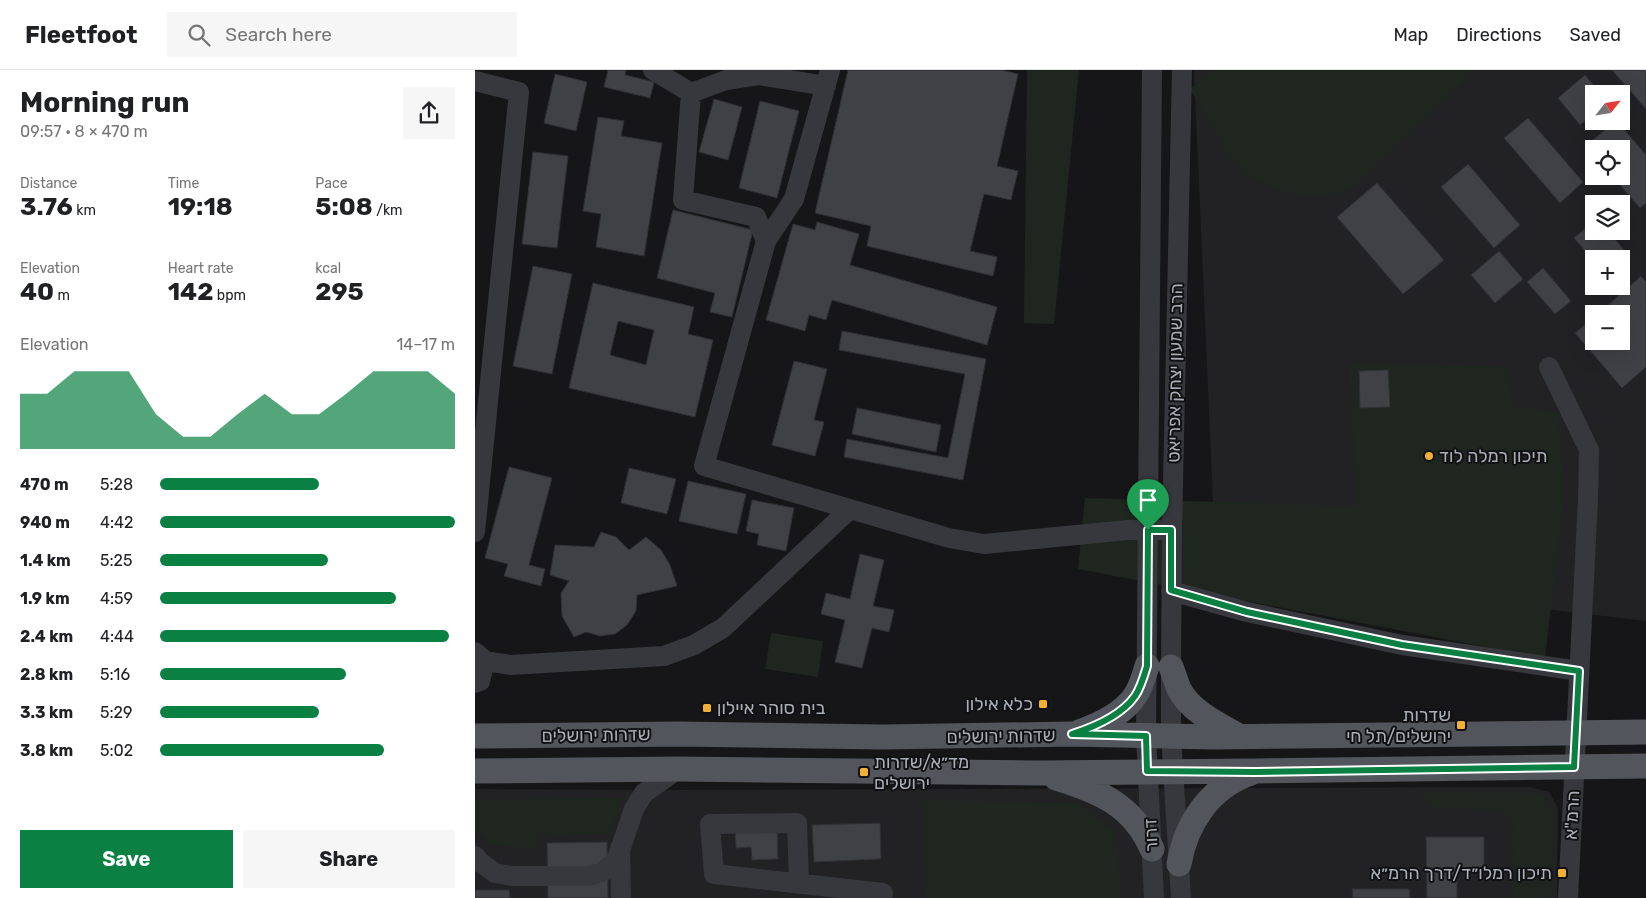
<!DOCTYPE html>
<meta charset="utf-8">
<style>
body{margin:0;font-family:Rubik,"Noto Sans Hebrew",sans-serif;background:#f6f6f6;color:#202124;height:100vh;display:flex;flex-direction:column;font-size:19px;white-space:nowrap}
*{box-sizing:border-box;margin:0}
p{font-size:16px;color:#757577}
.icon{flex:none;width:28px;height:28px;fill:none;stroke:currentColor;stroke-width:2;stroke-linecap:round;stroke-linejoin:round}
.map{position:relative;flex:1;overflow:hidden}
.details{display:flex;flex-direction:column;background:#fff;width:475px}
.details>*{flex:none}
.needle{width:32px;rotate:60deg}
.buttons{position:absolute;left:1110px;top:15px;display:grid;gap:10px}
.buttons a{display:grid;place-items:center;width:45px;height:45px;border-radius:0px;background:#fff;box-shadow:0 5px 20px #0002;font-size:25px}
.pin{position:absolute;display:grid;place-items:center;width:42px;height:42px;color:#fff;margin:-51px -21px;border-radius:50% 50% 50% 0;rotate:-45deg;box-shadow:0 0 5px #0007}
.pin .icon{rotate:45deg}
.round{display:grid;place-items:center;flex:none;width:52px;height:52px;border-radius:0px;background:#f6f6f6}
.overview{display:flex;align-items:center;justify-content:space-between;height:85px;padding:0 20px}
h1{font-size:28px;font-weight:700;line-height:38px}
.figures{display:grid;grid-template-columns:repeat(3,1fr);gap:8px;height:85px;padding:5px 20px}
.figures div{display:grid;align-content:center}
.figures b{font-size:25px;font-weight:700}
.figures small{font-size:14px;font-weight:400}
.figures p{font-size:14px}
.chart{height:140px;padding:10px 20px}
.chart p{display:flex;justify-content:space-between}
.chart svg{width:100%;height:90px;margin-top:5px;fill:#0b8043;opacity:.7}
.action{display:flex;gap:10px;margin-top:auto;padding:10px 20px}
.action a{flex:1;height:58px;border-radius:0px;background:#0b8043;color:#fff;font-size:20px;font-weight:700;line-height:58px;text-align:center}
.action a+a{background:#f6f6f6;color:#202124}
ul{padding:0 20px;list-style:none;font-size:16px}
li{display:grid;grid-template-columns:80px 60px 1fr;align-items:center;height:38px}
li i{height:12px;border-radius:6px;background:#0b8043}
header{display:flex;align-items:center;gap:30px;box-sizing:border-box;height:70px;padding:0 25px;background:#fff;border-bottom:1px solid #e0e0e0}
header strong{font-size:24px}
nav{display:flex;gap:28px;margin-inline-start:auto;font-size:18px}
.search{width:350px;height:45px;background:#f6f6f6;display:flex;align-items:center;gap:12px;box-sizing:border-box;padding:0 18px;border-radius:0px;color:#757577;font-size:19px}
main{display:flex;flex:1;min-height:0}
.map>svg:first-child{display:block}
.built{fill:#222225;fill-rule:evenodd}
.green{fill:#1e261f}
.building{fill:#404145;stroke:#303034;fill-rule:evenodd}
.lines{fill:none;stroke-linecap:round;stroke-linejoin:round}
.minor{stroke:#37383d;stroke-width:20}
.major{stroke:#53555c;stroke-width:25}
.route-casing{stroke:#fff;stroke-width:10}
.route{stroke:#0b8043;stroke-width:6}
.poi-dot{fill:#f2b134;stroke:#111113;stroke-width:2}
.labels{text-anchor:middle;stroke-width:4;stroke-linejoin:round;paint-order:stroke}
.street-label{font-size:18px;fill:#a8adb8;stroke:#111113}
.poi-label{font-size:18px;fill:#a8adb8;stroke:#111113;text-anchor:start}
</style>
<header>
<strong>Fleetfoot</strong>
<div class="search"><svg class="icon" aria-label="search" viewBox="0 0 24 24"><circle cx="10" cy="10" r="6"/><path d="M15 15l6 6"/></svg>Search here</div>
<nav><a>Map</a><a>Directions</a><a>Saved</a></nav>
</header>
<main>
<section class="details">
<div class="overview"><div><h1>Morning run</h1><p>09:57 · 8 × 470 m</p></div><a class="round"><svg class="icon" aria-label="share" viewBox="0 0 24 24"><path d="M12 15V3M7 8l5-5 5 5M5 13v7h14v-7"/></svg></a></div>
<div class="figures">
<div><p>Distance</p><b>3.76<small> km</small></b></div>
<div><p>Time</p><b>19:18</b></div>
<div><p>Pace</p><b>5:08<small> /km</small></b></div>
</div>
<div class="figures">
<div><p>Elevation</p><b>40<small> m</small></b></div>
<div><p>Heart rate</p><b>142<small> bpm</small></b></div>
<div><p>kcal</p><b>295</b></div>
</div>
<div class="chart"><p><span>Elevation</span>14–17 m</p>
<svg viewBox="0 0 160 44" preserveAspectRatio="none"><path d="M0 44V17L10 17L20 6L30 6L40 6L50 27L60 38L70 38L80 27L90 17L100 27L110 27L120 17L130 6L140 6L150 6L160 17V44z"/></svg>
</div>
<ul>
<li><b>470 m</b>5:28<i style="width:54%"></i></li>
<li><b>940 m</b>4:42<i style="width:100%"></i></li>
<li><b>1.4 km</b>5:25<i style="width:57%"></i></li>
<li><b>1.9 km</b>4:59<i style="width:80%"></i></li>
<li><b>2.4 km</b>4:44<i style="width:98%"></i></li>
<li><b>2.8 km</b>5:16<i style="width:63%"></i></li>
<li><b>3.3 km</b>5:29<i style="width:54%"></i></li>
<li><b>3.8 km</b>5:02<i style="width:76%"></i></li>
</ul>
<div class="action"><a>Save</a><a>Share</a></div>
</section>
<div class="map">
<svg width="1171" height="828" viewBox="0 0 1171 828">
<rect width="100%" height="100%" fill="#161618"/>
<!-- built -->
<path class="built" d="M719,0H1171V551L741,500ZM1119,24H1146V51H1119ZM1119,79H1146V106H1119ZM1119,134H1146V161H1119ZM1119,189H1146V216H1119ZM1119,244H1146V271H1119Z
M1054,717L1074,722L1083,738L1082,828H0V719L185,720Z"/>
<!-- green -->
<path class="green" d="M552,0H604L579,254L549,253Z
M737,0H1001L881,113L869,121L850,125H825L800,119L773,106L754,86L715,19Z
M874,293L1033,297L1037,336L1083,342L1090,422L1070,588L603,499L610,428L881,436Z
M296,563L348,571L343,607L290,599Z
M949,722L1066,723L1078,739L1076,828H1038L1037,751L1025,740L952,737Z
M148,728L135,764L66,765L60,780L16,774L0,761V730Z
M447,730L602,733L642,763L646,828H451Z"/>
<!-- building -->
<path class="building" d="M133,0H151L150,5L179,12L175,28L129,17Z
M373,0H526L543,4L522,96L543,101L536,130L509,124L495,181L522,187L518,206L392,176L396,156L340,143Z
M1137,0H1171V39Z
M80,4L112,12L101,61L69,53Z
M1110,5L1126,24H1119V43L1105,55L1083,28Z
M239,29L267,37L253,90L224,82Z
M285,31L324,41L302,128L264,118Z
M123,47L149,51L146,66L187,73L169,186L121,177L126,144L108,141Z
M1053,48L1108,112L1085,133L1029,68Z
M1140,51H1142L1171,85V133L1165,138L1137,106H1146V79H1119V85L1111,76Z
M58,82L93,86L82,178L47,174Z
M993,94L1045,155L1019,178L966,117Z
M902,113L969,190L928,224L862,147Z
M198,140L278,160L257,247L235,242L240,223L182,208Z
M1119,151V161H1133L1149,180L1139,189H1119V191L1099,168Z
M342,152L384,164L375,195L522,237L512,275L357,230L351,250L334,245L330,261L291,250L318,154L340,160Z
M1024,181L1048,209L1020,233L996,205Z
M58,196L97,204L77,304L38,296Z
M1068,198L1096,231L1080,244L1052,212Z
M1166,206L1171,212V297L1147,318L1100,263L1119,247V271H1146V244H1123Z
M118,213L219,237L213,264L238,270L220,347L94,318ZM143,251L179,260L171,295L135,285Z
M367,261L511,289L488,410L369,387L372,369L473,388L490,304L364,280Z
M319,291L352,299L339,350L349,352L340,386L297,375Z
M913,300L915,337L885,338L884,301Z
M382,338L466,355L461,382L377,364Z
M34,397L77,408L54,495L70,499L66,516L29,506L33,494L10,488Z
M154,398L201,409L192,444L146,433Z
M213,411L271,424L262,464L204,451Z
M277,430L319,438L311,481L282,475L284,464L271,461Z
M126,462L141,467L154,480L171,467L186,480L195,495L202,516L162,525L161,541L152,555L140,564L125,566L111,562L99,567L87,546L86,523L94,511L75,505L80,475L119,477Z
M385,484L409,490L398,536L419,540L414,562L397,558L387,598L360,592L370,550L346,544L351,523L375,529Z
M405,753L406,789L339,792L337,755Z
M302,757L303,789L277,790L276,777L261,778L260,759Z
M951,767H1009V798H982V828H952Z
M132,772L133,828H73L72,773Z
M877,819H934L935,828H878Z
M0,820H34L35,828H0Z"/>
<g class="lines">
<!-- minor -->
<path class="minor" d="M178,0L216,23L208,130L281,147L291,171L229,396L375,439
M677,0L671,665L679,828
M0,11L44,22L0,462
M216,23L251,10L284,5L351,16
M291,171L319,129L355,0
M1074,297L1114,380L1113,429L1093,828
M696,521L772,542L927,575L1104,601
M0,582L10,591L35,595L189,586L219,575L248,558L375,439L474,468L509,474L653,460H685
M0,613L5,611L10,591
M145,778L146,828
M0,786L5,792L20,803L37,806H114L128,802L142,789L159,739L169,723L203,699
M324,814L322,753L235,754L239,804L408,823L407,828
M706,828L696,665V597L697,460L707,0"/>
<!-- major -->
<path class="major" d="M696,597C699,604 701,612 704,619C716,642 743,654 764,666
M604,662C624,655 648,644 660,626C666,617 669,606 672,596
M0,666L203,664L408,667L597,664L738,667L1171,662
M0,701L203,699L564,703L780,701L1171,696
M581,708C624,721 658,735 677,779
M704,794C711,753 735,717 776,703"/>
</g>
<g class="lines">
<defs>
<path id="route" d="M673,460H696V520L772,542L927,575L1104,601L1099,697L780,702L672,701L671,666L597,664C619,657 646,646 660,626C666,617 669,606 672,596Z"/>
</defs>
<!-- route casing -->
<use href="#route" class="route-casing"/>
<!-- route -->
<use href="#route" class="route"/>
</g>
<!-- markers -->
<g class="poi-dot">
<circle cx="954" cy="386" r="5"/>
<rect x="563" y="629" width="10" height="10" rx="2.5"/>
<rect x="227" y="633" width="10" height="10" rx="2.5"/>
<rect x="981" y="650" width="10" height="10" rx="2.5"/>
<rect x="384" y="697" width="10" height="10" rx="2.5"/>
<rect x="1082" y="798" width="10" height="10" rx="2.5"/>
</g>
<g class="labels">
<!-- street labels -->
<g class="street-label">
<text transform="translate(700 303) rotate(-89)" y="6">הרב שמעון יצחק אפריאט</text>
<text transform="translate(121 665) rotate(-1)" y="6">שדרות ירושלים</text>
<text transform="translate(526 666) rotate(-1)" y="6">שדרות ירושלים</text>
<text transform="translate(1097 745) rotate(-87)" y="6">הרמ"א</text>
<text transform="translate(676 765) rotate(-93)" y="6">דרור</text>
</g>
<!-- poi labels -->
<g class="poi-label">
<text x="964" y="392">תיכון רמלה לוד</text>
<text x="558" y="640" text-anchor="end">כלא אילון</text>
<text x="242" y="644">בית סוהר איילון</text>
<text x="976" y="651" text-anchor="end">שדרות<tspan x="976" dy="21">ירושלים/תל חי</tspan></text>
<text x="399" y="698">מד״א/שדרות<tspan x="399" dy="21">ירושלים</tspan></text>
<text x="1077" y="809" text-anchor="end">תיכון רמלו״ד/דרך הרמ״א</text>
</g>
</g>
</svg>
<div class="buttons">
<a><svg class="needle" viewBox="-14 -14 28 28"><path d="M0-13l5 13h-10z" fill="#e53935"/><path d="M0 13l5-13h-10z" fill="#757577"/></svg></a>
<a><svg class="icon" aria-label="locate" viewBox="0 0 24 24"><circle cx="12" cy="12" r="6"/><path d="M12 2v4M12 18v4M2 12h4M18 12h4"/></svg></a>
<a><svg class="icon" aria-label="layers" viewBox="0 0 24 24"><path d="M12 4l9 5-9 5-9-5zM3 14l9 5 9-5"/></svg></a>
<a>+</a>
<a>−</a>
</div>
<div class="pin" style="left:673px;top:460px;background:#1e9e55"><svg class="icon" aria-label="arrive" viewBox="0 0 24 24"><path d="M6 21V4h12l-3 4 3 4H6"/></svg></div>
</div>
</main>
